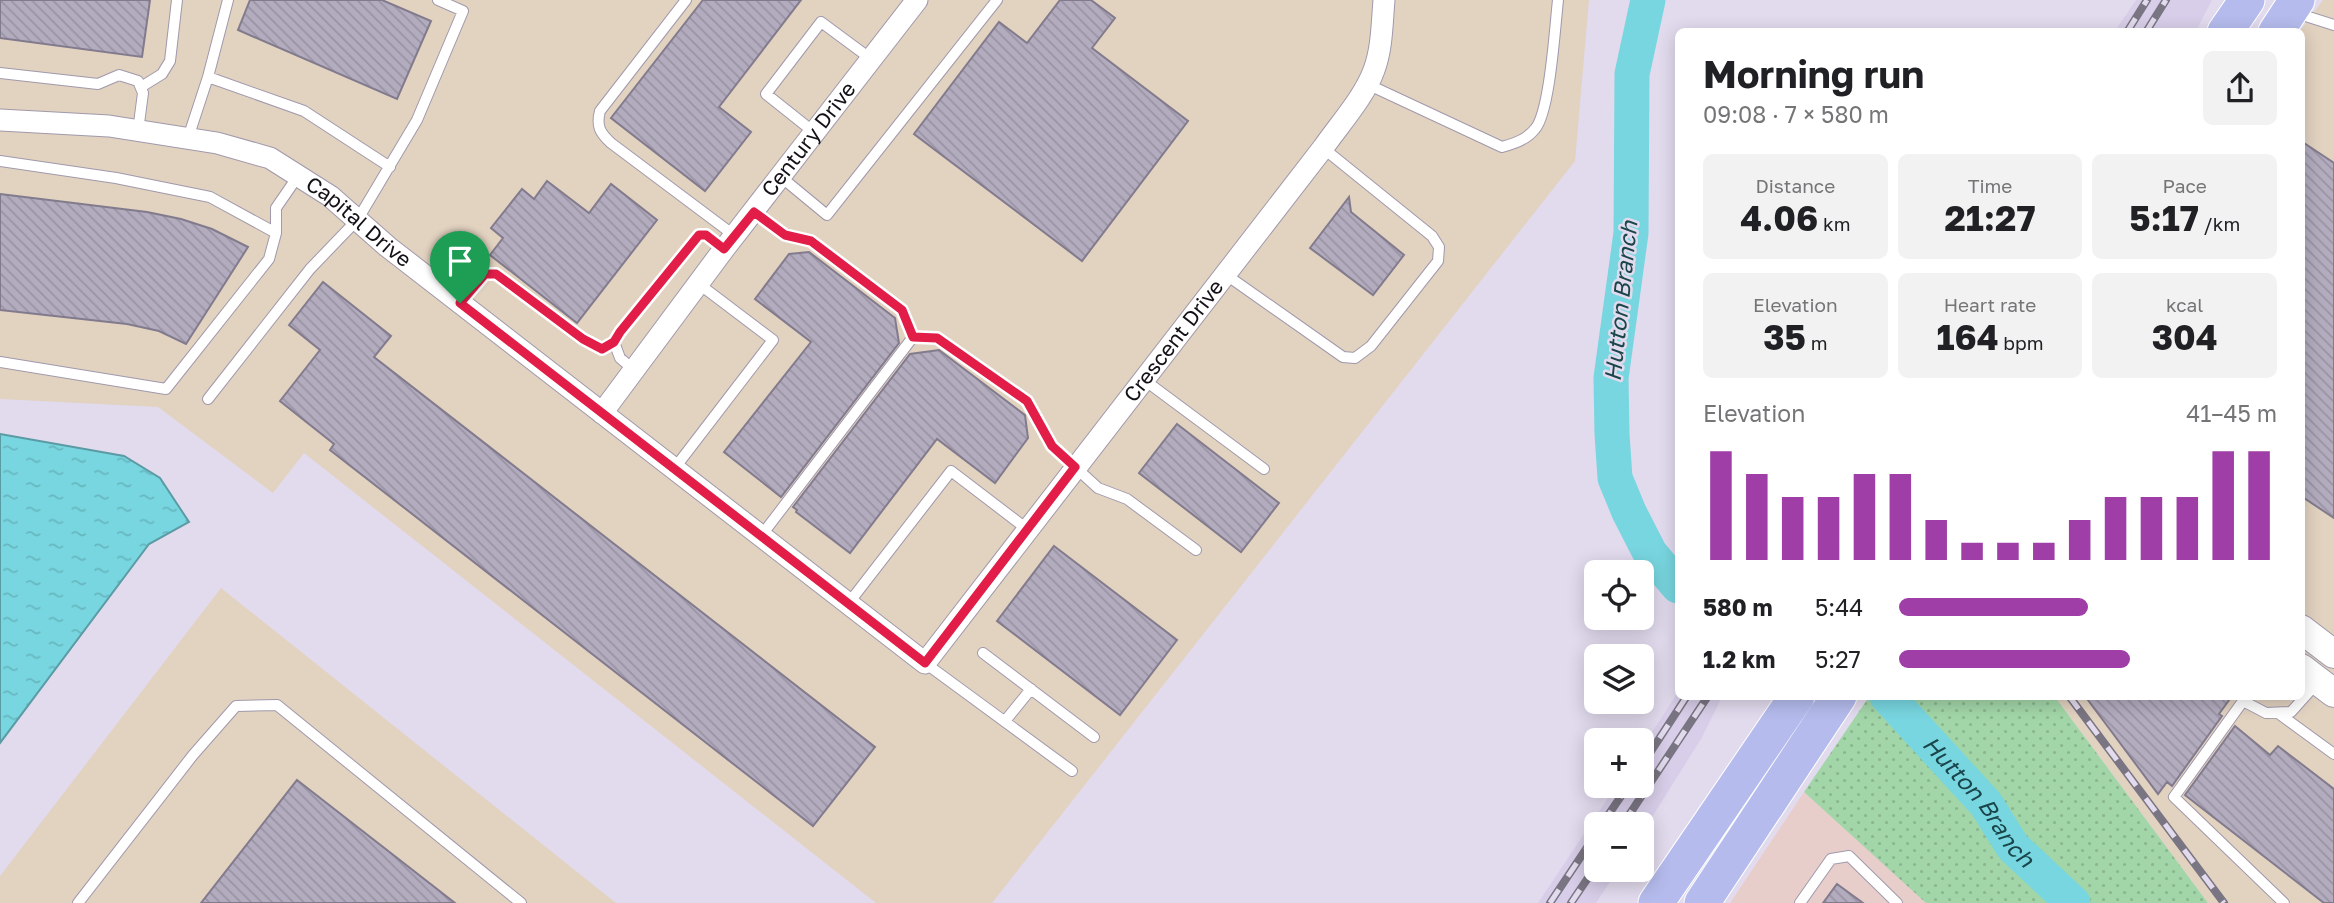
<!DOCTYPE html>
<meta charset="utf-8">
<style>
body{margin:0;font-family:"Golos Text",sans-serif;background:#f2f2f2;color:#202124;height:100vh;display:flex;flex-direction:column;font-size:26px;white-space:nowrap}
*{box-sizing:border-box;margin:0}
p{font-size:23px;color:#757577}
.icon{flex:none;width:38px;height:38px;fill:none;stroke:currentColor;stroke-width:2;stroke-linecap:round;stroke-linejoin:round}
.map{position:relative;flex:1;overflow:hidden}
.details{position:absolute;left:1675px;top:28px;width:630px;height:672px;display:flex;flex-direction:column;background:#fff;border-radius:10px;box-shadow:0 4px 18px #0003}
.details>*{flex:none}
.tools{position:absolute;left:1584px;top:560px;display:grid;gap:14px}
.tools a{display:grid;place-items:center;width:70px;height:70px;border-radius:10px;background:#fff;box-shadow:0 4px 18px #0003;font-size:35px}
.pin{position:absolute;display:grid;place-items:center;width:60px;height:60px;color:#fff;margin:-72px -30px;border-radius:50% 50% 50% 0;rotate:-45deg;box-shadow:0 0 7px #0007}
.pin .icon{rotate:45deg}
.round{display:grid;place-items:center;flex:none;width:74px;height:74px;border-radius:10px;background:#f2f2f2}
.summary{display:flex;align-items:center;justify-content:space-between;height:119px;padding:0 28px}
h1{font-size:38px;font-weight:700;line-height:52px}
.metrics{display:grid;grid-template-columns:repeat(3,1fr);gap:10px;height:119px;padding:7px 28px}
.metrics div{display:grid;align-content:center;border-radius:10px;background:#f2f2f2;text-align:center}
.metrics b{font-size:35px;font-weight:700}
.metrics small{font-size:19px;font-weight:400}
.metrics p{font-size:19px}
.chart{height:196px;padding:14px 28px}
.chart p{display:flex;justify-content:space-between}
.chart svg{width:100%;height:126px;margin-top:7px;stroke:#9e3ea6;stroke-width:6}
ul{padding:0 28px;list-style:none;font-size:23px}
li{display:grid;grid-template-columns:112px 84px 1fr;align-items:center;height:52px}
li i{height:18px;border-radius:9px;background:#9e3ea6}
.map>svg:first-child{display:block}
.commercial{fill:#e8ceca}
.industrial{fill:#e2d2c0}
.built{fill:#d8cee9}
.grass{fill:url(#grass-dots)}
.water{fill:url(#water-ripples);stroke:#5a9ba4;stroke-width:2}
.lines{fill:none;stroke-linecap:round;stroke-linejoin:round}
.river{stroke:#78d6e0;stroke-width:35}
.building{fill:url(#building-back-hatch);stroke:#827b8d;stroke-width:2}
.service-casing{stroke:#a099ab;stroke-width:12}
.minor-casing{stroke:#a099ab;stroke-width:23}
.tertiary-casing{stroke:#a099ab;stroke-width:30}
.primary-casing{stroke:#fff;stroke-width:37}
.service{stroke:#fff;stroke-width:10}
.minor{stroke:#fff;stroke-width:21}
.tertiary{stroke:#fff;stroke-width:28}
.primary{stroke:#b5bced;stroke-width:35}
.rail-casing{stroke:#7a7582;stroke-width:8}
.rail{stroke:#e2dbee;stroke-width:5;stroke-dasharray:16;stroke-linecap:butt}
.route-casing{stroke:#fff;stroke-width:14}
.route{stroke:#e11d48;stroke-width:9}
.labels{text-anchor:middle;stroke-width:5;stroke-linejoin:round;paint-order:stroke}
.street-label{font-size:21px;fill:#131017;stroke:#e2dbee}
.water-label{font-size:23px;font-style:italic;fill:#1a454a;stroke:#e2dbee}
</style>
<div class="map">
<svg width="2334" height="903" viewBox="0 0 2334 903">
<defs>
<pattern id="grass-dots" width="8" height="8" patternUnits="userSpaceOnUse" patternTransform="scale(1.75)"><rect width="8" height="8" fill="#a2d6a8"/><path d="M2 2h.1M6 6h.1" fill="none" stroke="#8bb790" stroke-width="1.8" stroke-linecap="round"/></pattern>
<pattern id="water-ripples" width="26" height="14" patternUnits="userSpaceOnUse" patternTransform="scale(1.75)"><rect width="26" height="14" fill="#78d6e0"/><path d="M2 4q2-2 4 0t4 0M15 11q2-2 4 0t4 0" fill="none" stroke="#67b7bf"/></pattern>
<pattern id="building-back-hatch" width="6" height="6" patternUnits="userSpaceOnUse" patternTransform="scale(1.75)"><rect width="6" height="6" fill="#b3acbf"/><path d="M-1 5l2 2M0 0l6 6M5-1l2 2" fill="none" stroke="#9993a3"/></pattern>
</defs>
<rect width="100%" height="100%" fill="#e2dbee"/>
<!-- commercial -->
<path class="commercial" d="M1804,792L1908,884L1926,903H1730Z"/>
<!-- industrial -->
<path class="industrial" d="M0,0H1589L1575,161L992,903H876L304,453L273,493L158,407L0,399Z
M2323,0H2334V903H2208L2055,697L2301,696L2300,31Z
M221,588L616,903H0V876Z"/>
<!-- built -->
<path class="built" d="M2136,0H2212L2196,31H2115Z
M1678,692V696L1722,697L1701,739L1642,833V824H1596V870H1618L1596,903H1538L1616,786H1642V748Z"/>
<!-- grass -->
<path class="grass" d="M1869,697H2055L2208,903H1926L1804,792Z"/>
<!-- water -->
<path class="water" d="M0,434L124,456L160,478L189,522L149,544L0,743Z"/>
<g class="lines">
<!-- river -->
<g class="river">
<path d="M1648,0L1632,74L1631,233L1611,378L1612,434L1615,478L1629,512L1650,553L1678,586"/>
<path id="s1" d="M1887,696L1986,804L2013,847L2073,903"/>
</g>
</g>
<!-- building -->
<path class="building" d="M0,0H150L142,57L0,38Z
M250,0H382L431,21L397,99L238,30Z
M703,0H801L719,107L751,132L705,191L611,118Z
M1060,0H1091L1115,18L1092,48L1188,121L1082,261L914,134L999,22L1027,43Z
M2301,141L2334,163V518L2301,496Z
M547,181L589,213L611,184L657,220L577,323L490,255L503,238L491,228L522,189L534,199Z
M0,194L147,212L181,219L212,229L248,247L186,344L159,331L127,324L0,310Z
M1349,197L1351,212L1404,255L1373,295L1310,248Z
M809,252L895,318L899,343L781,497L724,452L811,342L755,299L789,254Z
M323,282L391,336L374,357L875,747L813,826L330,450L334,444L280,401L320,350L289,325Z
M939,350L1025,415L1028,438L995,483L937,439L850,553L796,512L797,510L793,507L910,354Z
M1177,424L1279,503L1241,552L1139,473Z
M1054,546L1177,640L1120,715L997,621Z
M2085,696H2232L2219,714L2222,716L2172,786L2167,782L2158,794Z
M2235,726L2270,755L2278,746L2334,789V903H2324L2185,795Z
M297,780L455,903H201Z
M1837,884L1863,903H1823Z"/>
<g class="lines">
<defs>
<path id="service" d="M686,0L600,111C596,126 600,133 611,143L735,236
M2293,12L2334,25
M0,73L98,84L119,75L138,81L143,93L138,131
M208,77L304,111L390,167
M1367,84L1502,147C1515,143 1526,140 1535,129C1550,112 1555,26 1558,0
M141,87L162,74L170,61L177,0
M815,133L766,94L821,22L871,59
M188,138L208,77L228,0
M0,161L116,178L210,197L276,233
M781,177L827,215L997,0
M754,212L785,235L811,241L903,310L913,337L937,338L1027,401L1052,446L1098,488L1127,499L1196,550
M1225,274L1343,357L1355,358L1371,346L1438,261L1439,247L1432,236L1323,148
M460,303L485,274H496L583,339L602,349L614,342L620,332L699,235H706L724,249
M614,342L620,358L634,370
M0,362L166,389L269,259L276,233V208L298,176
M1143,379L1264,469
M208,399L310,269L358,219L417,120L463,11L438,0
M674,469L773,340L699,284
M761,536L913,337
M848,604L951,471L1027,529
M983,653L1094,737
M925,663L1072,771
M2278,713L2334,754
M1005,721L1031,689
M78,903L193,755L236,706L277,705L521,903
M1800,903L1831,859L1849,856L1897,903
M2284,903L2174,797L2243,701L2266,713L2291,712L2317,683"/>
<g id="minor">
<path id="s2" d="M0,120L109,126L217,143L270,158L330,196L388,247L925,663L1323,148C1339,125 1365,96 1374,70C1382,49 1382,23 1384,0"/>
<path id="s3" d="M602,413L724,249L917,0"/>
</g>
<path id="tertiary" d="M2301,629L2334,654
M2301,668L2334,693"/>
<path id="primary" d="M2225,32L2247,0
M2276,32L2297,0
M1656,903L1797,696
M1702,903L1839,696"/>
</defs>
<!-- service casing -->
<use href="#service" class="service-casing"/>
<!-- minor casing -->
<use href="#minor" class="minor-casing"/>
<!-- tertiary casing -->
<use href="#tertiary" class="tertiary-casing"/>
<!-- primary casing -->
<use href="#primary" class="primary-casing"/>
<!-- service -->
<use href="#service" class="service"/>
<!-- minor -->
<use href="#minor" class="minor"/>
<!-- tertiary -->
<use href="#tertiary" class="tertiary"/>
<!-- primary -->
<use href="#primary" class="primary"/>
<defs>
<path id="rail" d="M2127,32L2147,0
M2146,32L2166,0
M2069,696L2224,903
M1642,765L1687,696
M1602,824L1628,786
M1623,824L1708,696
M1550,903L1596,834
M1571,903L1596,866"/>
</defs>
<!-- rail casing -->
<use href="#rail" class="rail-casing"/>
<!-- rail -->
<use href="#rail" class="rail"/>
</g>
<g class="lines">
<defs>
<path id="route" d="M754,212L785,235L811,241L902,310L913,337L937,338L1027,401L1052,446L1075,467L925,663L460,303L485,274H496L583,339L602,349L614,342L620,332L699,235H706L724,249Z"/>
</defs>
<!-- route casing -->
<use href="#route" class="route-casing"/>
<!-- route -->
<use href="#route" class="route"/>
</g>
<g class="labels">
<!-- street labels -->
<g class="street-label">
<text dy="7" stroke="none"><textPath href="#s3" startOffset="343">Century Drive</textPath></text>
<text dy="7" stroke="none"><textPath href="#s2" startOffset="383">Capital Drive</textPath></text>
<text dy="7" stroke="none"><textPath href="#s2" startOffset="1508">Crescent Drive</textPath></text>
</g>
<!-- water labels -->
<g class="water-label">
<text transform="translate(1621 301) rotate(-84)" y="8">Hutton Branch</text>
<text dy="8" stroke="none"><textPath href="#s1" startOffset="140">Hutton Branch</textPath></text>
</g>
</g>
</svg>
<div class="tools">
<a><svg class="icon" aria-label="locate" viewBox="0 0 24 24"><circle cx="12" cy="12" r="6"/><path d="M12 2v4M12 18v4M2 12h4M18 12h4"/></svg></a>
<a><svg class="icon" aria-label="layers" viewBox="0 0 24 24"><path d="M12 4l9 5-9 5-9-5zM3 14l9 5 9-5"/></svg></a>
<a>+</a>
<a>−</a>
</div>
<div class="pin" style="left:460px;top:303px;background:#1e9e55"><svg class="icon" aria-label="arrive" viewBox="0 0 24 24"><path d="M6 21V4h12l-3 4 3 4H6"/></svg></div>
<section class="details">
<div class="summary"><div><h1>Morning run</h1><p>09:08 · 7 × 580 m</p></div><a class="round"><svg class="icon" aria-label="share" viewBox="0 0 24 24"><path d="M12 15V3M7 8l5-5 5 5M5 13v7h14v-7"/></svg></a></div>
<div class="metrics">
<div><p>Distance</p><b>4.06<small> km</small></b></div>
<div><p>Time</p><b>21:27</b></div>
<div><p>Pace</p><b>5:17<small> /km</small></b></div>
</div>
<div class="metrics">
<div><p>Elevation</p><b>35<small> m</small></b></div>
<div><p>Heart rate</p><b>164<small> bpm</small></b></div>
<div><p>kcal</p><b>304</b></div>
</div>
<div class="chart"><p><span>Elevation</span>41–45 m</p>
<svg viewBox="0 0 160 44" preserveAspectRatio="none"><path d="M5 44V6M15 44V14M25 44V22M35 44V22M45 44V14M55 44V14M65 44V30M75 44V38M85 44V38M95 44V38M105 44V30M115 44V22M125 44V22M135 44V22M145 44V6M155 44V6"/></svg>
</div>
<ul>
<li><b>580 m</b>5:44<i style="width:50%"></i></li>
<li><b>1.2 km</b>5:27<i style="width:61%"></i></li>
</ul>
</section>
</div>
